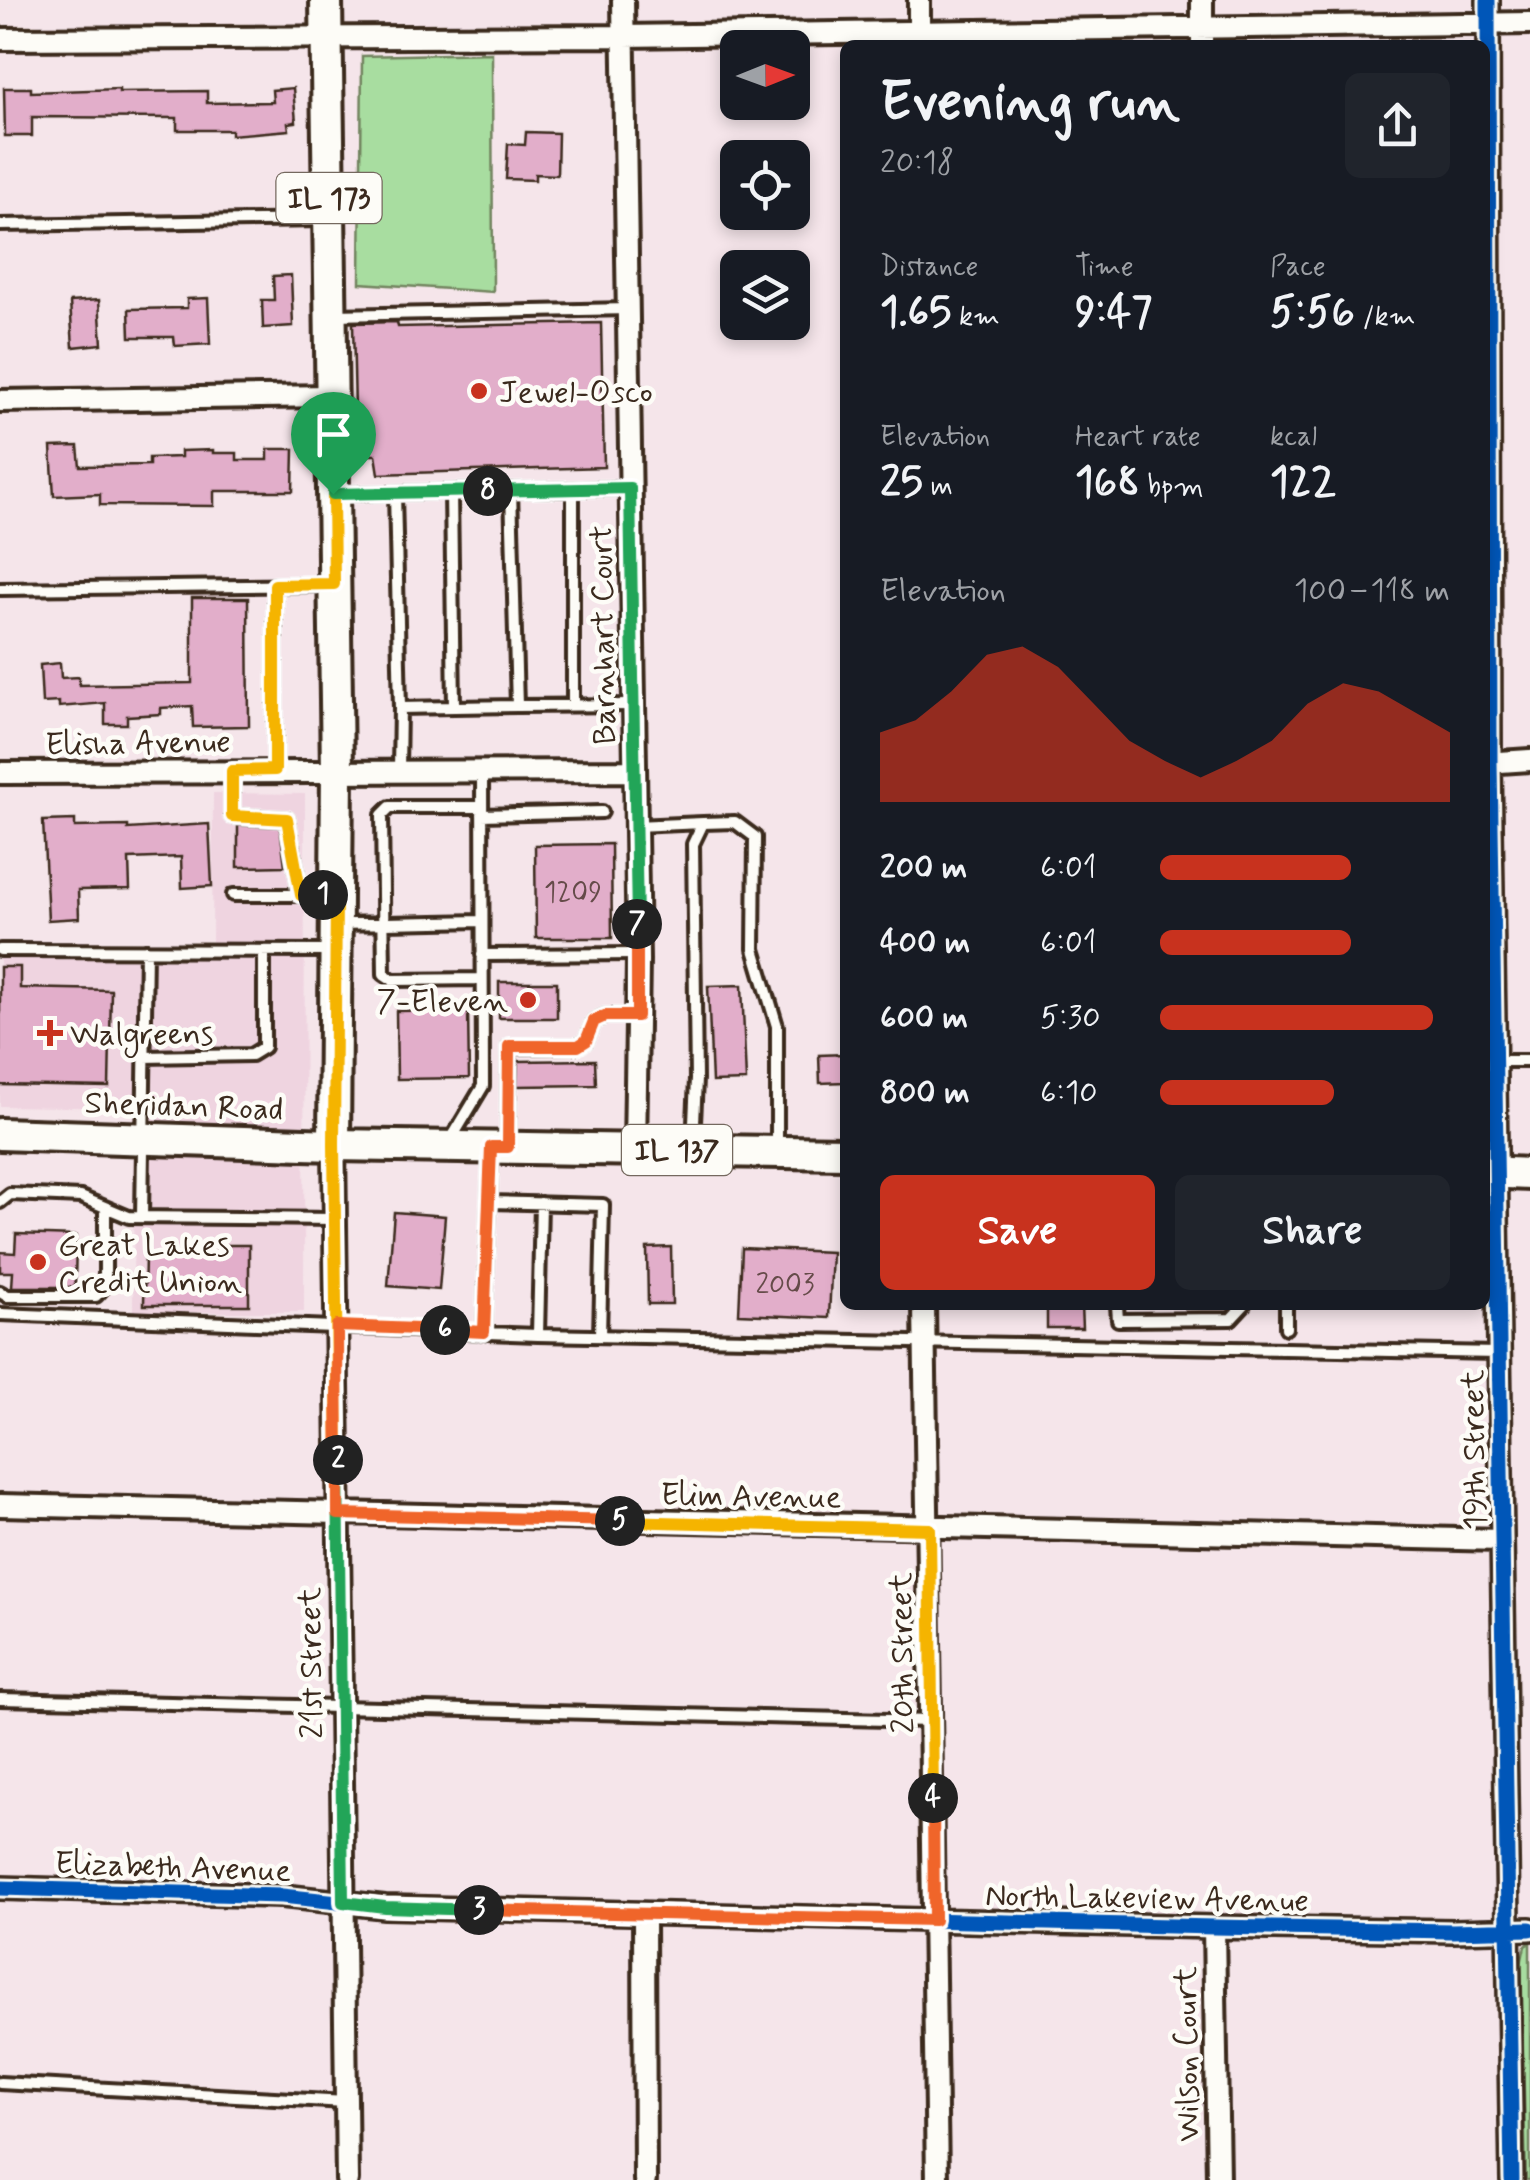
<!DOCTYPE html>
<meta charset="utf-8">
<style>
body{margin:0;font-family:Mynerve,sans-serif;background:#20242c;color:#f1f3f6;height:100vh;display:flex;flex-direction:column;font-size:38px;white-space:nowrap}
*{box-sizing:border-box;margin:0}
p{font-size:32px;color:#9ea1a6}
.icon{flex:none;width:55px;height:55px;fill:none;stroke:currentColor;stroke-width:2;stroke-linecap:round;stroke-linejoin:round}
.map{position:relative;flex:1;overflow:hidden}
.panel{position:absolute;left:840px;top:40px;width:650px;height:1270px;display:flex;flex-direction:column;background:#171b24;border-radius:15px;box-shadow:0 5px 15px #0003}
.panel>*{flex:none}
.needle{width:65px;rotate:89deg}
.controls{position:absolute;left:720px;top:30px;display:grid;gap:20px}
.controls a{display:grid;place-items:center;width:90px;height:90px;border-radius:15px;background:#171b24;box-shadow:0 5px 15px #0003;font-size:50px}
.pin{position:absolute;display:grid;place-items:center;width:85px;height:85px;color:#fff;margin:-102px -42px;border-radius:50% 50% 50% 0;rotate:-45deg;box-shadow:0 0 10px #0007}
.pin .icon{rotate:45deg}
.km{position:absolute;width:50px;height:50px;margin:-25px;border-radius:50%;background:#222;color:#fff;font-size:28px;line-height:50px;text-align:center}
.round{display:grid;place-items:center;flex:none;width:105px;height:105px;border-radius:15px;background:#20242c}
.head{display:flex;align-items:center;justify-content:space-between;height:170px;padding:0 40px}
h1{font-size:55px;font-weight:700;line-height:75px}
.figures{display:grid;grid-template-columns:repeat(3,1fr);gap:15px;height:170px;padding:10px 40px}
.figures div{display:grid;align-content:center}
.figures b{font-size:42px;font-weight:700}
.figures small{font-size:28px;font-weight:400}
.figures p{font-size:28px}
.chart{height:280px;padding:20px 40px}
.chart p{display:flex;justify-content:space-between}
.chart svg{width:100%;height:180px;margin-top:10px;fill:#c8321e;opacity:.7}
.button{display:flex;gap:20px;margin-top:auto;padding:20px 40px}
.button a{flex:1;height:115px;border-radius:15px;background:#c8321e;color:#fff;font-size:40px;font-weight:700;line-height:115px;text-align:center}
.button a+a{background:#20242c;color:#f1f3f6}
ul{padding:0 40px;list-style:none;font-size:32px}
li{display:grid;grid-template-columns:160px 120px 1fr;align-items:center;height:75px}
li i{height:25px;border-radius:12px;background:#c8321e}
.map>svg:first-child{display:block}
.built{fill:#efd4e0}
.green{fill:#a8dda0;stroke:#72845f;stroke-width:2.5}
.building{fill:#e2aeca;stroke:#3b2a1e;stroke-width:2.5}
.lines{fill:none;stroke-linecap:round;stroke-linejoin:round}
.service-casing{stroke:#3b2a1e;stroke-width:18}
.minor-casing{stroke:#3b2a1e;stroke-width:28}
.primary-casing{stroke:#3b2a1e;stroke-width:38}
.service{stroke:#fdfcf7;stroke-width:10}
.minor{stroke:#fdfcf7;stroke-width:20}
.primary{stroke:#fdfcf7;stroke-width:30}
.cycleway-casing{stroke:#fdfcf7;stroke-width:21}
.cycleway{stroke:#0057b8;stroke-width:15}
.split-1-casing{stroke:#fff;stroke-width:20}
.split-2-casing{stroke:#fff;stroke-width:20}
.split-3-casing{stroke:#fff;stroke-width:20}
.split-4-casing{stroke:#fff;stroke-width:20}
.split-5-casing{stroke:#fff;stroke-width:20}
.split-6-casing{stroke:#fff;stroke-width:20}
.split-7-casing{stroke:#fff;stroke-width:20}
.split-8-casing{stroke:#fff;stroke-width:20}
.split-9-casing{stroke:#fff;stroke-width:20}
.split-1{stroke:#f5b400;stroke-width:12}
.split-2{stroke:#f5b400;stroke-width:12}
.split-3{stroke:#22a559;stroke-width:12}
.split-4{stroke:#f0652b;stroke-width:12}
.split-5{stroke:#f5b400;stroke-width:12}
.split-6{stroke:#f0652b;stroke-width:12}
.split-7{stroke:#f0652b;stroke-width:12}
.split-8{stroke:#22a559;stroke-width:12}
.split-9{stroke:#22a559;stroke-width:12}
.poi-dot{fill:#c8321e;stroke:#fdfcf7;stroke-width:4}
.labels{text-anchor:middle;stroke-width:9;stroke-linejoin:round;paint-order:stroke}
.number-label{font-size:28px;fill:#654b49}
.shield{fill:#fdfcf7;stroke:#75695f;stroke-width:2.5}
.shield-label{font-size:30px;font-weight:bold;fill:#3b2a1e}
.poi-label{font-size:32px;fill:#3b2a1e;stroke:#fdfcf7;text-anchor:start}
.street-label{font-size:32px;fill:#3b2a1e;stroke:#fdfcf7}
</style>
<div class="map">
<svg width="1530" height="2180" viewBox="0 0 1530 2180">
<rect width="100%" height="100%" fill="#f5e5ea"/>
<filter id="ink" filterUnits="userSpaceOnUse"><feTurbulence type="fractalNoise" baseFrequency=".01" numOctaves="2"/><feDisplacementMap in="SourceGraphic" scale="20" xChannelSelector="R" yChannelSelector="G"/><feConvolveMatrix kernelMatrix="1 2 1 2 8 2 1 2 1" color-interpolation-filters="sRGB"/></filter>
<g filter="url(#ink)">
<!-- built -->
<path class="built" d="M213,793L305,794L304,1312H133L134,1108L0,1106V943L212,942Z"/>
<!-- green -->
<path class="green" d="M492,53L493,292L360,283L362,56Z
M1530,1943V2180H1526L1521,1964L1525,1946Z"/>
<!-- building -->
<path class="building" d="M4,88H31V92L119,89V92L207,91V103L273,102L272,90L293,88L296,122L288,123L289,130L231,135V130H177V118L32,117V136H5Z
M526,132L558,133L557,175L535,174V180L506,179L508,144L525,145Z
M291,275L293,326L263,328L262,300H274L273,276Z
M208,298L210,344L175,346L174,337H130L129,309L187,308V299Z
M99,300L102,344L73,347L70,302Z
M397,322L398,327L601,323L604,467L379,474L376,455H356L353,323Z
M78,446L80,466L149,465V458L181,457V451L213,450V453H237V460H268V449H294L293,491H214V506L100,505V494L54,496L51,447Z
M192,598H248L249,726L193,727L192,706L161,708V714L127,716V724H105V703L59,707V702L42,703L40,665L60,663L61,678L79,677V685L192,683Z
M75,820V827L128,826V829L209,824L212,886L182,888L181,857L129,859L130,889L78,890L79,918L48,920L43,821Z
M238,825L280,827L285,866L238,867Z
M611,844L612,938H536L535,845Z
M0,967H20V988L111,990L109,1087L0,1085Z
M499,982H557V1018H499Z
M742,985L746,1081L712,1082L708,986Z
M468,1010L469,1078L397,1079L396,1011Z
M845,1054V1082L820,1083L819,1055Z
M595,1060L596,1085L517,1086L518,1061Z
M394,1212L445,1216L439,1290L388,1286Z
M16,1234L76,1236L75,1287H12L13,1272H0V1252L15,1253Z
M217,1245H249V1305H144L145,1255H217Z
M671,1247L672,1304H648L647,1248Z
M742,1248L832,1252L829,1318L739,1314Z
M1047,1305H1081L1082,1328H1047Z"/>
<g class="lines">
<defs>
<path id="service" d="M0,225L323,220
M334,315L628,309
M511,490L517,706L633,705
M451,492L454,707L517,706
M395,493L400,708
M336,494L630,488
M275,585V770
M0,589L329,585
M573,705V489
M399,770L400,708L454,707
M232,771V816L287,819L301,895
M482,807H390L382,815L384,974L393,980L482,979
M482,815L602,812
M635,826L703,823
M233,895H335
M338,924L482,921
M0,950L334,951
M482,955L638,954
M144,1057L251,1055L264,1047V951
M1494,1061H1530
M450,1141L483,1086L482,772
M693,1145L696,1079L693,844L703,823L735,822L755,837L754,949L777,1026V1150
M508,1147L509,1047L577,1046L586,1041L594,1021L605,1016H637
M0,1202L10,1194L81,1197L129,1217L334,1219
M489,1202L603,1205L600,1336
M142,1217L146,950
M0,1292L7,1296H96L105,1286V1208
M1117,1305L1118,1320L1231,1319L1244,1305
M0,1314L538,1335L1498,1353
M1286,1328V1305
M484,1331L491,1153
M538,1335L541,1203
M0,1699L931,1721
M0,2083L346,2102"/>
<path id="minor" d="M623,0L638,960L635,1149
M919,0V45
M1202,0V45
M1488,0L1490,763L1512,2180
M0,39L624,36L1530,23
M0,401L332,396
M1485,763L1530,760
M0,773L634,771
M334,1145L347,2180
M924,1305L937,2180
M0,1505L1501,1540
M0,1888L282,1896L385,1907L1214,1927L1453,1931L1530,1929
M644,1914L645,2180
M1214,1927L1218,2180"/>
<path id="primary" d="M326,0L337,770L334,1145
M0,1134L334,1145L845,1153
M1485,1172L1530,1174"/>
</defs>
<!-- service casing -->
<use href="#service" class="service-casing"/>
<!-- minor casing -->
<use href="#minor" class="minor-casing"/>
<!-- primary casing -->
<use href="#primary" class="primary-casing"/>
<!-- service -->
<use href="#service" class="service"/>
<!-- minor -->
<use href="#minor" class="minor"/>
<!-- primary -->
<use href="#primary" class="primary"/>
<defs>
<path id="cycleway" d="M1488,0L1490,763L1512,2180
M0,1888L282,1896L385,1907L1214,1927L1453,1931L1530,1929"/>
</defs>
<!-- cycleway casing -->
<use href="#cycleway" class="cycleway-casing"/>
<!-- cycleway -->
<use href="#cycleway" class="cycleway"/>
</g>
</g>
<g class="lines" filter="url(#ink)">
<defs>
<path id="split-1" d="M323,895H301L287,819L232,816V771L275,770V585L334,584L333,494"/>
<path id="split-2" d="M323,895H336L334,1145L338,1460"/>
<path id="split-3" d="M338,1460L343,1902L385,1907L479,1910"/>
<path id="split-4" d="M479,1910L934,1920L933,1798"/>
<path id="split-5" d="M620,1521L930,1529L933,1798"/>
<path id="split-6" d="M445,1330L337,1326L338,1514L620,1521"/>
<path id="split-7" d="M445,1330L484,1332L491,1147H508L509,1046H578L586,1041L594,1021L605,1016H637V924"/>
<path id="split-8" d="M488,491L630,488L637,924"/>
<path id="split-9" d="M333,494L488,491"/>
</defs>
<!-- split-1 casing -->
<use href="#split-1" class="split-1-casing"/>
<!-- split-2 casing -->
<use href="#split-2" class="split-2-casing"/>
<!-- split-3 casing -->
<use href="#split-3" class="split-3-casing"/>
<!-- split-4 casing -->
<use href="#split-4" class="split-4-casing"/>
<!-- split-5 casing -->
<use href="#split-5" class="split-5-casing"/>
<!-- split-6 casing -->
<use href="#split-6" class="split-6-casing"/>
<!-- split-7 casing -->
<use href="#split-7" class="split-7-casing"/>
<!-- split-8 casing -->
<use href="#split-8" class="split-8-casing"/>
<!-- split-9 casing -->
<use href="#split-9" class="split-9-casing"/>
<!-- split-1 -->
<use href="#split-1" class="split-1"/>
<!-- split-2 -->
<use href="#split-2" class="split-2"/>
<!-- split-3 -->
<use href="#split-3" class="split-3"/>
<!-- split-4 -->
<use href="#split-4" class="split-4"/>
<!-- split-5 -->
<use href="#split-5" class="split-5"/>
<!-- split-6 -->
<use href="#split-6" class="split-6"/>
<!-- split-7 -->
<use href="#split-7" class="split-7"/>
<!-- split-8 -->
<use href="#split-8" class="split-8"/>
<!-- split-9 -->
<use href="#split-9" class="split-9"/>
</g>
<!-- markers -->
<g class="poi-dot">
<circle cx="479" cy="391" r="10"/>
<circle cx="528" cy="1000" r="10"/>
<path d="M45 1018h10v10h10v10h-10v10h-10v-10h-10v-10h10z"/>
<circle cx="38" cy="1262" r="10"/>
</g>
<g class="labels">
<!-- number labels -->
<g class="number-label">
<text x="573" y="901">1209</text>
<text x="785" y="1293">2003</text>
</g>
<!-- shield labels -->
<g class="shield">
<rect x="276.5" y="173" width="105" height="50" rx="8"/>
<rect x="622" y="1125" width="110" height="50" rx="8"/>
</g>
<g class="shield-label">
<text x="329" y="208">IL 173</text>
<text x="677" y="1160">IL 137</text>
</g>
<!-- poi labels -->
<g class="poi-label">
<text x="499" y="402">Jewel-Osco</text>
<text x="508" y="1011" text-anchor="end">7-Eleven</text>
<text x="70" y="1044">Walgreens</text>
<text x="58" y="1255">Great Lakes<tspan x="58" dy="37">Credit Union</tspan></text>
</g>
<!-- street labels -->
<g class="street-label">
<text transform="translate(602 635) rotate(-91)" y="11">Barnhart Court</text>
<text transform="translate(138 742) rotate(-1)" y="11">Elisha Avenue</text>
<text transform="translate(184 1105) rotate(2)" y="11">Sheridan Road</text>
<text transform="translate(1473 1450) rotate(-91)" y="11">19th Street</text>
<text transform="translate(751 1495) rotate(1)" y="11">Elim Avenue</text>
<text transform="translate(901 1653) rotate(-91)" y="11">20th Street</text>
<text transform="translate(310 1663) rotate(-91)" y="11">21st Street</text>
<text transform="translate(173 1866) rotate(2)" y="11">Elizabeth Avenue</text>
<text transform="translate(1147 1897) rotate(1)" y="11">North Lakeview Avenue</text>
<text transform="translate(1186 2054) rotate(-91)" y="11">Wilson Court</text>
</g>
</g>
</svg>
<div class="controls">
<a><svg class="needle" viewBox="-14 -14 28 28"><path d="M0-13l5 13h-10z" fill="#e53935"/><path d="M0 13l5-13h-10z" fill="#9ea1a6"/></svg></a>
<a><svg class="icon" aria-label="locate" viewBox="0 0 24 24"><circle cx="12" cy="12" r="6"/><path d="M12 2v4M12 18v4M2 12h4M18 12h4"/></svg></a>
<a><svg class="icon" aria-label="layers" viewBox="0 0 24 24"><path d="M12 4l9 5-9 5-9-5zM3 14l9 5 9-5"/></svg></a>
</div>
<div class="pin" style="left:333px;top:494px;background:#1e9e55"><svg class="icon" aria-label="arrive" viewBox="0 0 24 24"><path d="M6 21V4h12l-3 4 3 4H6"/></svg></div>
<b class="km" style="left:323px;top:895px">1</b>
<b class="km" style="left:338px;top:1460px">2</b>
<b class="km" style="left:479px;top:1910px">3</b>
<b class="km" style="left:933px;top:1798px">4</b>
<b class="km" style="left:620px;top:1521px">5</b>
<b class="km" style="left:445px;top:1330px">6</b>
<b class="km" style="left:637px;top:924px">7</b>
<b class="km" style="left:488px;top:491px">8</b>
<section class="panel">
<div class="head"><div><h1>Evening run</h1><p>20:18</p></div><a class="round"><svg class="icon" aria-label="share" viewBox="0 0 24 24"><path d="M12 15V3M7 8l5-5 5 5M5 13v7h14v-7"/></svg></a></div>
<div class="figures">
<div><p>Distance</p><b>1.65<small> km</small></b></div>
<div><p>Time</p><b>9:47</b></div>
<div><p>Pace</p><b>5:56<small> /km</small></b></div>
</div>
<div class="figures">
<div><p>Elevation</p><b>25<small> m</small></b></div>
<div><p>Heart rate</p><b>168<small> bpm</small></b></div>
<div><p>kcal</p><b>122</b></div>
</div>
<div class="chart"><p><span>Elevation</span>100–118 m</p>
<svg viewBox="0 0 160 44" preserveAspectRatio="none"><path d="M0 44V27L10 24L20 17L30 8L40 6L50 11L60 20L70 29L80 34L90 38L100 34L110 29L120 20L130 15L140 17L150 22L160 27V44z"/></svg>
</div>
<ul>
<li><b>200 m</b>6:01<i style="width:66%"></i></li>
<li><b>400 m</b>6:01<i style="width:66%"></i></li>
<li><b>600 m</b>5:30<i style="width:94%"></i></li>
<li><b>800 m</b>6:10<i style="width:60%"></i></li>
</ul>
<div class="button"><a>Save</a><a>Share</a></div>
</section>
</div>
